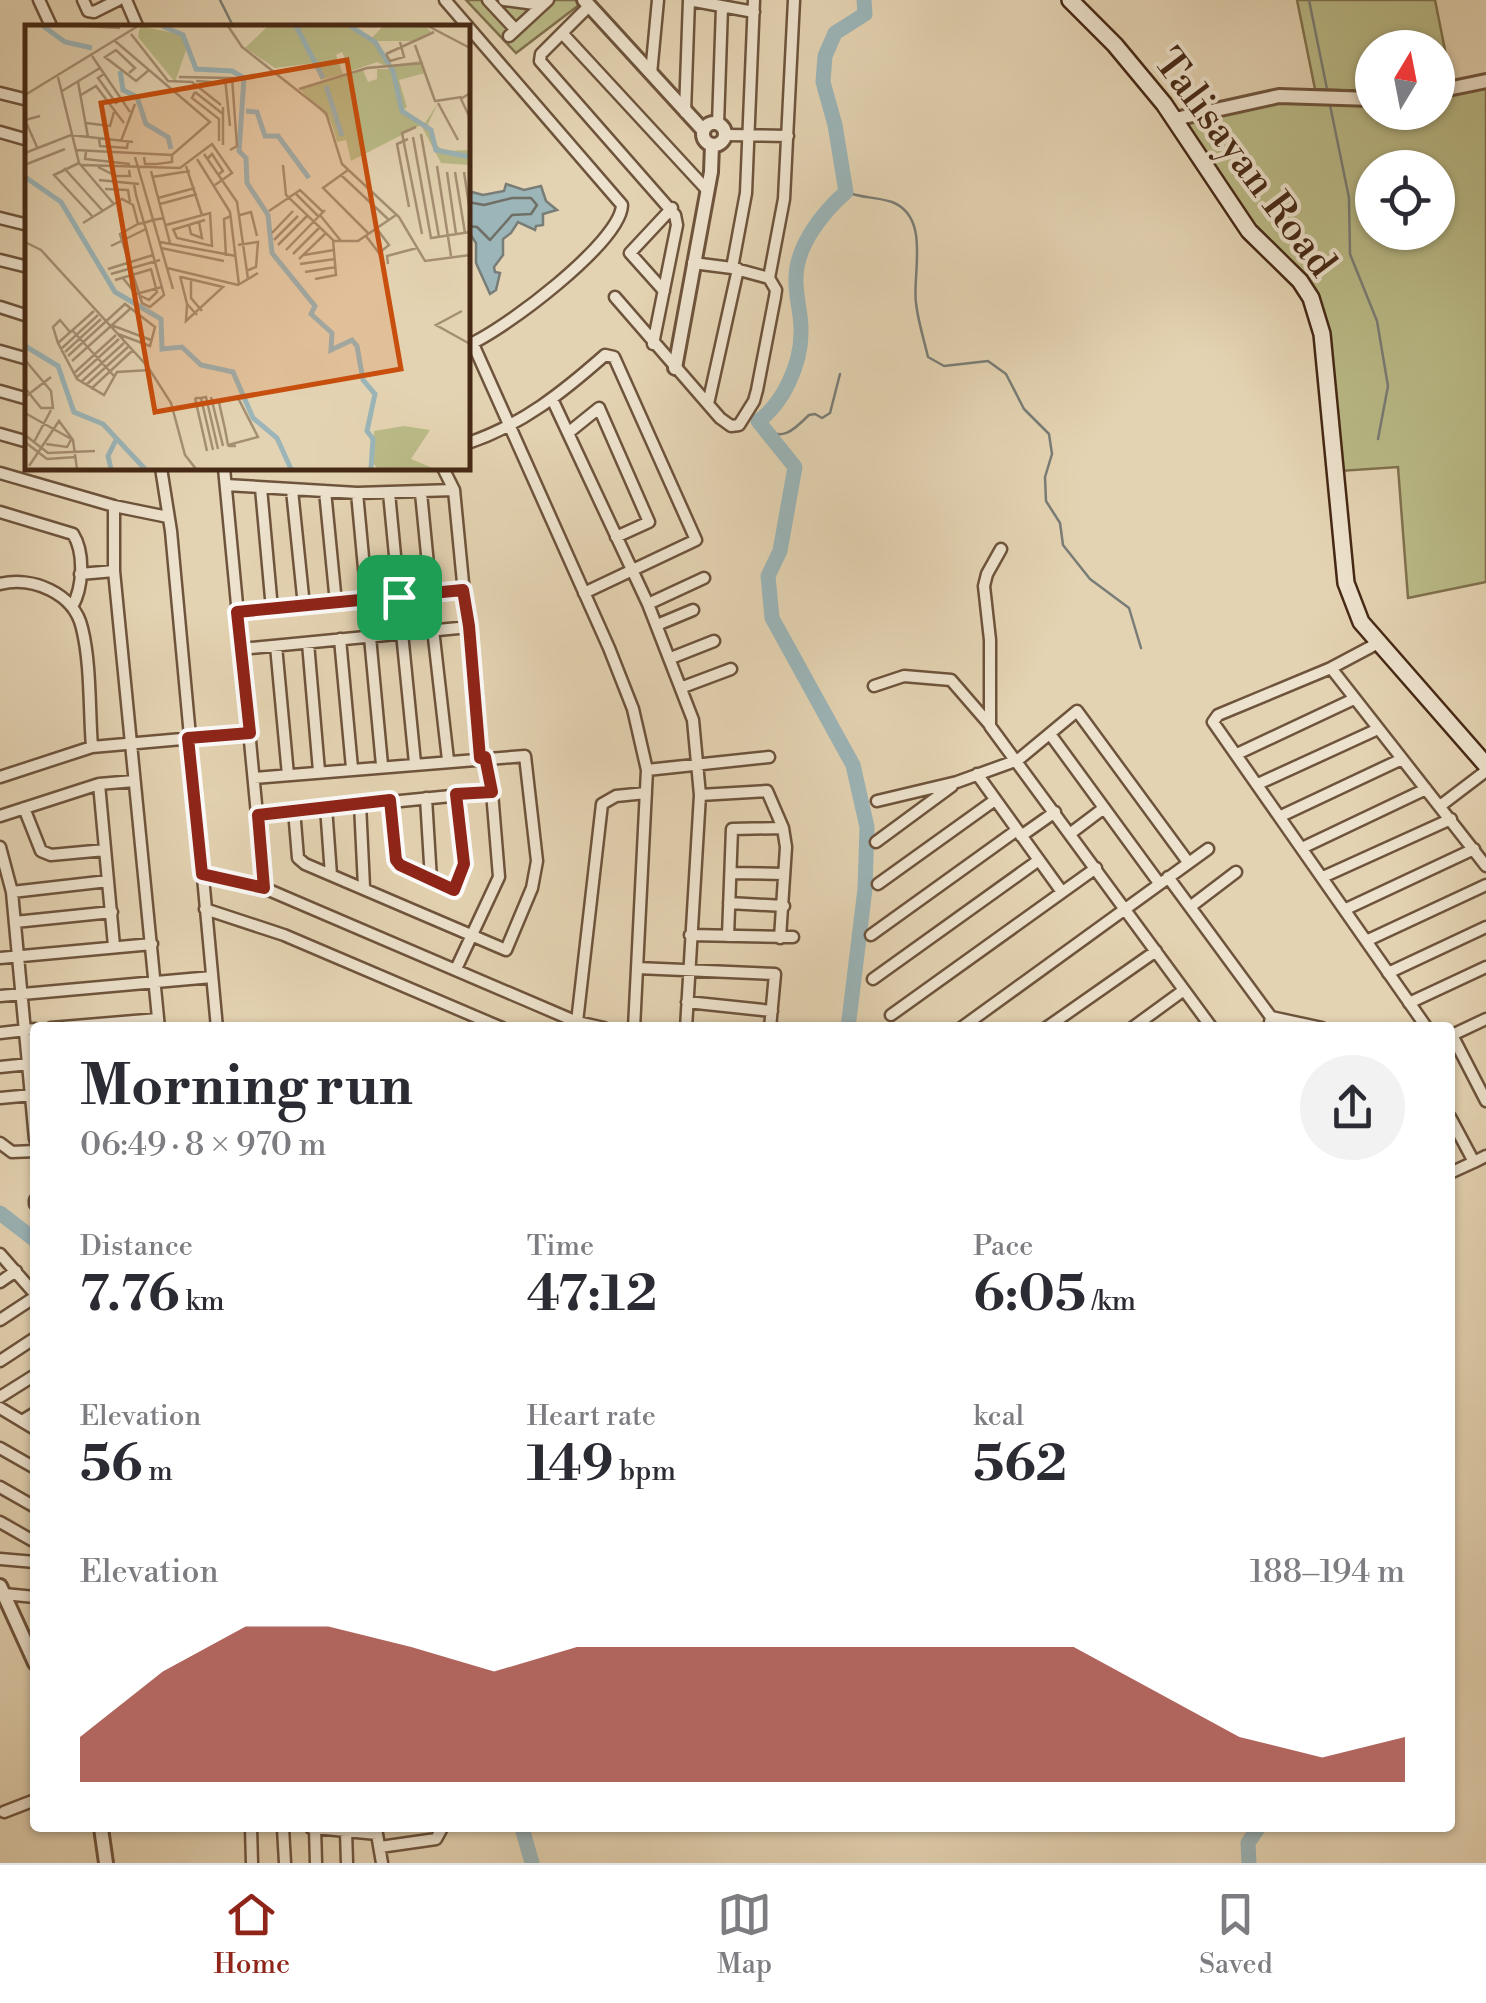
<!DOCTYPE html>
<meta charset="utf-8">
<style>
body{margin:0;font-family:"Libre Bodoni",serif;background:#f2f2f3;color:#2b2b33;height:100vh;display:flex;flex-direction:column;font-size:38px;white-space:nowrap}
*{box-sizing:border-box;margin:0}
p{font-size:32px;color:#7c7c81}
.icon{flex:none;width:55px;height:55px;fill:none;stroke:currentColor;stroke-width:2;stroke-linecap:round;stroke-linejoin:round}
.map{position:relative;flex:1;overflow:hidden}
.side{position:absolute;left:30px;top:1022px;width:1425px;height:810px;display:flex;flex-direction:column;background:#fff;border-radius:10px;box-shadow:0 2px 8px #0004}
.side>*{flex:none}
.needle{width:65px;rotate:10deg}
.buttons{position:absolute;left:1355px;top:30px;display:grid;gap:20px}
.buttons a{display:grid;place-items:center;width:100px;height:100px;border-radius:50%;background:#fff;box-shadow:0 2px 8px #0004;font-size:50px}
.pin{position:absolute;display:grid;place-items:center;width:85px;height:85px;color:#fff;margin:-42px;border-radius:20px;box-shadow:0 5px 15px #0006}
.round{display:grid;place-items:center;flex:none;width:105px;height:105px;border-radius:52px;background:#f2f2f3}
.overview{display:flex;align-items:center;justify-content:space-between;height:170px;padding:0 50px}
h1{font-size:55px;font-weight:700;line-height:75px}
.metrics{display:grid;grid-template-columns:repeat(3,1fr);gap:15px;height:170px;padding:10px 50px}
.metrics div{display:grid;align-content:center}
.metrics b{font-size:50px;font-weight:700}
.metrics small{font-size:28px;font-weight:400}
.metrics p{font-size:28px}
.chart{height:280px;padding:20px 50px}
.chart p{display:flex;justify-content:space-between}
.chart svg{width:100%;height:180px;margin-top:10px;fill:#8f2418;opacity:.7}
.tabs{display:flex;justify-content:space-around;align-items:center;height:140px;border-top:2px solid #e1e1e2;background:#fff;font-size:28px;color:#7c7c81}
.tabs a{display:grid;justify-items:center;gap:5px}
.tabs .active{color:#8f2418}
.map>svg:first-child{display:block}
.green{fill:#babb88;stroke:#80724e;stroke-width:2.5;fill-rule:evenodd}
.water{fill:#9bb5b8;stroke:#797d77;stroke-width:2.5}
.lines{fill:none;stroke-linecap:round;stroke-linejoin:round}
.shore{stroke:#706f66;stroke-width:2.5}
.stream{stroke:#797d77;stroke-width:2.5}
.river{stroke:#9bb5b8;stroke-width:15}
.minor-casing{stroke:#6e543c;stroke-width:15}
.tertiary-casing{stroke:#6e543c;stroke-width:18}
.secondary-casing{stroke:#462915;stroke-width:20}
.minor{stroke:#ede2cd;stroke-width:10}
.tertiary{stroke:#ede2cd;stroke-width:12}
.secondary{stroke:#ede2cd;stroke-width:15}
.route-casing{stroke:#fff;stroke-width:20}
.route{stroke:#8f2418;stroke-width:12}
.labels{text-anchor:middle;stroke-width:8;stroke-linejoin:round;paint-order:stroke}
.street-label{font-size:40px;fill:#462915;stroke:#ede2cd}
.inset-river{fill:none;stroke:#9bb5b8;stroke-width:5}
.inset-road{fill:none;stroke:#a58f73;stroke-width:2.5}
.view{fill:#c84f0e;fill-opacity:0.15;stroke:#c84f0e;stroke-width:5}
.inset-edge{fill:none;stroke:#462915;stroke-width:5}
</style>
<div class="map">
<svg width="1486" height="1863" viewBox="0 0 1486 1863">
<rect width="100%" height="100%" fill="#e4d3b2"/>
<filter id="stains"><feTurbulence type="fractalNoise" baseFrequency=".002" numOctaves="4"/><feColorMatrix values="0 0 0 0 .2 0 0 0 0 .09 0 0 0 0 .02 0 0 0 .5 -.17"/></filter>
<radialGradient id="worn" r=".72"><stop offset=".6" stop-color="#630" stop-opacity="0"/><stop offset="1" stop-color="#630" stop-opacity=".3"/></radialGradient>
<!-- green -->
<path class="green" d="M466,0H578L579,5L516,53Z
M1297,0H1435L1451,80L1438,83V48H1372V91L1315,89Z
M1486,85V582L1408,598L1398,467L1340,471L1321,315L1259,236L1184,122L1291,100L1372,103V112H1438V95ZM1372,168H1438V232H1372Z"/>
<!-- water -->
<path class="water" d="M506,184L524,190L541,186L546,201L557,210L543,214V225L536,226L535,230L518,222L511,233L503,239V255L494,267L495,272L500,273L496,290L490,294L476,263V243L468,231V191L483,195L504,191Z"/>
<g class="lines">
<!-- shore -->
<path class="shore" d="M468,202L484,205L512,198H531L537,205L531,214L512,215L490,240L477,227L468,226"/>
<!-- stream -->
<path class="stream" d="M220,0L234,28
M1309,0L1327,89
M1330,105L1349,198L1350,254L1377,321L1388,386L1378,439
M846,192C861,198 877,197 892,202C931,217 912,274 916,303C918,321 924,340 928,357L944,366L988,361L1006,374L1024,409L1049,434L1052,454L1045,477L1046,501L1060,523L1063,545L1090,579L1129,608L1141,648
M763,427C781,443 794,430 809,415L815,414L822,418L830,413L840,374"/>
<!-- river -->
<path class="river" d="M848,1028L865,889L867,827L853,765L772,618L768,576L780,551L795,467L758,421C783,404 801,364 801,333C802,315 795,296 796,278C796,246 823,212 846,192L835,125L823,82L825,56L835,33L865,14L864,0
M0,1213L35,1240
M522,1828L532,1863
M1249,1863L1248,1843L1258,1828"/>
<defs>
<path id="minor" d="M39,0L52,28
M83,0L88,11L94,12L118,0
M126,0L138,28
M445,0L622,205C621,242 503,331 468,345
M488,0L515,29
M504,0L542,5
M689,0L754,12
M589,6L541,54L540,61L675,215L677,225L653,344
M562,33L708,191
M509,36L548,0
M651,74L658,0
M0,93L28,100
M685,112L689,0
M718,124L722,7
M0,132L28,140
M725,135L788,136
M0,218L28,225
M0,260L28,267
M693,263L732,268L769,278
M732,268L746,193L754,0
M769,278L784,199L794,0
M664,291L630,253L672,208
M615,297L720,418L731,426L739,425L754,401L757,390L775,297L776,290L769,278
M0,307L28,316
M473,344L609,648L633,709L647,770L634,1028
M0,351L28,359
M0,391L28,399
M553,401L648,604L693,720L700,795L686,1028
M708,404L738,269
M568,433L599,408L649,522L616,537
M0,434L28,442
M468,443C522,425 563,392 605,355L614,357L696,540L584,593
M161,468L171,531L217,1028
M224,468L264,888
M443,468L454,490L480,758
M0,473L114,506L168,517
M226,485L357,493L454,490
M261,488L272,609
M292,490L304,606
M325,491L336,603
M357,493L367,600
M389,493L399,597
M421,493L431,595
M114,506V571L159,1028
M0,512L73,534C85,553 83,588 72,607
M1001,549L987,574L984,586L990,640V726L1212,1028
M80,574L114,571
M0,584C32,576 74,593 82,628C91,664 89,710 92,747
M648,604L704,578
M237,613L463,591
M657,625L693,610
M433,629L448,760
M402,633L415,763
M370,637L382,765
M340,639L352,768
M1380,642L1331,668L1218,715L1213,722L1427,1028
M308,643L319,771
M276,646L288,775
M241,649L469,627
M671,658L714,641
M1331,668L1486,866
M874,686L904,676L951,680L990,725
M683,687L731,669
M1050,734L1159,883
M1237,754L1354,699
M647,770L769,757
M977,774L1062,892
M0,777L92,747L250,733
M254,778L525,756L537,861L532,888L506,950L305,864L298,858L294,810
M99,784L114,946
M1258,784L1378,729
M700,795L767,791L783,828L786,847L780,938
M426,798L431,880
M390,801L396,860L454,890L463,864L456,795
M877,801L957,782L1018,760L1077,711L1188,862
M360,804L364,887
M1440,806L1486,771
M326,807L331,875
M24,808L41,851L51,855L105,850
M258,815L492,792
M0,816L99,784L134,781
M1281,816L1402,759
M1071,833L1104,808
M1021,836L1055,812
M876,842L952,786
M0,847L12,892L35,1139
M1302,848L1426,789
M202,873L264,888L577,1022L604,1028
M731,873L784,874
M1168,877L1271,1017L1269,1028
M1323,877L1451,819
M878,884L995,800
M12,892L108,881
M729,903L784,906
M1190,907L1236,872
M205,909L284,935L502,1028
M1346,909L1474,849
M15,922L112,912
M690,935L793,937
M871,935L1017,830
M728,936L732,829L783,828
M1366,941L1486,885
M0,958L152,944
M637,968L775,974L770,1028
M456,969L499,877L492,792L485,757
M1388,973L1486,927
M873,979L1039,860
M0,996L212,977
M687,1002L772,1011
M1409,1003L1486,967
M891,1015L1096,868
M1271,1017L1322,1028
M577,1022L602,804L616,796L646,793
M51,1028L158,1019
M961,1028L1208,849
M1046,1028L1156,951
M1132,1028L1184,990
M0,1033L35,1029
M1452,1035L1486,1101
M1450,1036L1486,1019
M0,1067L29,1064
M0,1098L32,1095
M1450,1117L1474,1162L1486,1156
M0,1143L12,1152L35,1151
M1450,1173L1474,1162
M35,1200V1204
M0,1254L35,1294
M0,1282L16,1271
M0,1320L35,1297
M0,1361L35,1338
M0,1397L35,1375
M0,1408L35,1429
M22,1421L35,1413
M0,1448L35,1468
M0,1487L35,1507
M0,1522L35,1542
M0,1559L35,1562
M4,1594L35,1597
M4,1812L35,1800
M251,1828L252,1863
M283,1828L285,1863
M311,1828H315L316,1863
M315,1828L346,1831L347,1863
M346,1831L377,1834L382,1863
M380,1847L436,1839L442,1828"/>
<path id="tertiary" d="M584,0L703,130
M1438,91L1486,81
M1175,119L1279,96L1372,99
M703 134a11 11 0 1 1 22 0a11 11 0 1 1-22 0Z
M675,368L711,172L712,145
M0,1586L35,1663
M101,1828L106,1863"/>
<path id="secondary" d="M1070,0L1115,45L1164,104L1249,231L1300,281L1311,298L1322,334L1346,583L1361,622L1486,765"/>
</defs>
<!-- minor casing -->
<use href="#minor" class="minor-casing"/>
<!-- tertiary casing -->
<use href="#tertiary" class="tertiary-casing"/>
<!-- secondary casing -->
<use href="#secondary" class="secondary-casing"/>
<!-- minor -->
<use href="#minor" class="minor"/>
<!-- tertiary -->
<use href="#tertiary" class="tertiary"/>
<!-- secondary -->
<use href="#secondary" class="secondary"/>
</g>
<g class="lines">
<defs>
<path id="route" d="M463,590L469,626L480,758L485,757L492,792L456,794L464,864L454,890L400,865L396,860L390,800L258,815L264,888L202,874L188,738L250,733L237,612Z"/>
</defs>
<!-- route casing -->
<use href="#route" class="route-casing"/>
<!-- route -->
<use href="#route" class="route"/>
</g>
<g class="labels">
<!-- street labels -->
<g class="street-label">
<text transform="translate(1246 162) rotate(53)" y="14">Talisayan Road</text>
</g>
</g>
<!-- overview -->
<g transform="translate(25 25)">
<rect width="445" height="445" fill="#e4d3b2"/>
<path d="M115,1L158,10L161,25L150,57L113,12ZM243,1H325L346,14L358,1H401L406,7L387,16H349L366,40L396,36L400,48L374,55L382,82L376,86L400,98L413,78L403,99L409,118L419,126L443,125L445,140L416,138L396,100L326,136L321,115L312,117L306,97L275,64L338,45L343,57L352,54V44H367L352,37L326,46L317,27L311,30L318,49L296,55L289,38L250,43L220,23ZM379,401L405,405L386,434L410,444H353L348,438L349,406Z" fill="#babb88"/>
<path class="inset-river" d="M18,1L40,17L67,23M137,1L158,10L171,44L207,46L219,53L214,126L221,133L222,158L243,190L247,228L290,281L286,289L307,308L306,325L327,315L332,321L338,355L350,369L342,406L348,414L346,444M271,1L298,53M325,1L350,17L368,46L377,86L406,105L411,125L445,132M95,46L98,65L112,72L121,99L143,112L146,124M301,61L317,111M221,86L232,87L240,111H253L284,153M0,152L36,177L90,267L136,294L137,324L157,322L176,340L208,347L228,393L252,413L266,444M0,321L33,341L49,387L78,399L120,444M86,444L83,431L92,413"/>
<path class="inset-road" d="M60,1L95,3M203,1L217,22L301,88L317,139L374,192L400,236L445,230M403,1L445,23M106,9L143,56L167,57L196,80M390,20L410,76L437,72M361,29L409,7M361,29L365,36L379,32L375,17M67,31L105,87M104,48L110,43L91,25L80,32L111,56L124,45M79,49L73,53L91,78L96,74M33,52L54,138L88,178M154,52L207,53L212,121L205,125M200,53L205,101M171,56L201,58M53,57L63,112M274,64L342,43L398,38M37,66L75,43M170,67L167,73L194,94V116M170,67L198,89M445,68L436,74L445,93M0,70L113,1M56,70L71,61L99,98M413,78L433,115M198,82V120M61,98L85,101L89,87M391,102L377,108L397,209M396,109L414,212M388,112L406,213L445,207M74,114L75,121L102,123L103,116M383,114L372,119L384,182M96,116L110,79M12,122L0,95L15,91M50,125L147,130L185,97L90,16M61,127L60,134L105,139M0,128L46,110L108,117M179,129L212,177L223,254M110,132L148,264M119,132L120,139H132L147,137V130M172,134L205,187L214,260M182,134L187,129L198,146L194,149M54,138L29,150L67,191M2,139L40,124M57,140L155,143L187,119L207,148L190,160M258,140L261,170L309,216H333L371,190M161,141L177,190M412,141L426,231M73,142L91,151H105L104,145M39,143L77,185M323,145L298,163L344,209M126,146L145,218M422,147L431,209M430,147L440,208M439,147L445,187M316,150L364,195M127,152L165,146M74,155L114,159M109,159L111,170L119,198L121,204L128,230L139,270L125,282L117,278L95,209L113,199L119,198L128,195L139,193M80,164L103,165L105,177M271,169L293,191M133,173L170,163M135,179L172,169M244,186L275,165L298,187M215,190L226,187L232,211M295,190L316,216M58,198L97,174L108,180L113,199M141,200L185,188L187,221L152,213L148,204M164,200L166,209L177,213L174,197M147,205L180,195M247,208L268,186M341,211L354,228L364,220L352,204M249,215L273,191M0,217L16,225L123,342L146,378L160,430L171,444M135,217L211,231M213,220L233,217L231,242L221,246M253,220L283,190M86,221L121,204M136,223L199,236M261,225L300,185M268,229L295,202M279,230L309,225M201,231L199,194L206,191M274,234L301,208M275,239L310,234M363,239L362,231L392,223M142,243L213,260L233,248M83,244L128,230M280,247L311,242M86,249L135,235M155,251L162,279L172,290M97,252L111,269L137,262M156,252L198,262L161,296L162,279M166,254V273L177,286M290,254L311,250L308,215M90,255L127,244M116,271L124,275L132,267L126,244M69,286L33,318L52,354L79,370L92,347L125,345M437,286L411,300L445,319M86,300L126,315M47,305L89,351M33,318L28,302L35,295L45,307M36,324L73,290M40,327L76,294M43,331L100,279L130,302L125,321L93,309M0,335L26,366L28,383H16L0,363M47,336L106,283M48,349L91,310M51,353L94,314M56,357L99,318M61,360L103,322M66,364L108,325M0,372L26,352M186,372L198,421M170,373H176L188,425M170,373L182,426M176,373L181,372L193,424M0,388L48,415L52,444M0,410L23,428L70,426M0,417L22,434L51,432M9,417L26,385M21,419L42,422L47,413M203,420L233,412L213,373L194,377L195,382L200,404L203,420L204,421H211M4,441L34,396L48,415"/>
<path class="view" d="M322,35L376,344L130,387L76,78Z"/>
<rect width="445" height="445" class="inset-edge"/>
</g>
<rect width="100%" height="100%" filter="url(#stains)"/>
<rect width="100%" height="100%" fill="url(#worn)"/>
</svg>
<div class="buttons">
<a><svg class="needle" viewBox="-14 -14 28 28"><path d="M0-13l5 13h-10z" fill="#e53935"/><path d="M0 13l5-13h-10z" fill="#7c7c81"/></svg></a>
<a><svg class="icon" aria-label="locate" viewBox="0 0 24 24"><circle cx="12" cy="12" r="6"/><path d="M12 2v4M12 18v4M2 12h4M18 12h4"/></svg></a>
</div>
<div class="pin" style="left:399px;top:597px;background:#1e9e55"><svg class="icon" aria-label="arrive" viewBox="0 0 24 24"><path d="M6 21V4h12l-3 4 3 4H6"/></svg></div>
<section class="side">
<div class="overview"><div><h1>Morning run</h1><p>06:49 · 8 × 970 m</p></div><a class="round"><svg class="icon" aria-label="share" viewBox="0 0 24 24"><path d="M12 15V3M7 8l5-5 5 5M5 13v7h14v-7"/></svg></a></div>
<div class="metrics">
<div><p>Distance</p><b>7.76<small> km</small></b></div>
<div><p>Time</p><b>47:12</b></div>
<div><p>Pace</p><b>6:05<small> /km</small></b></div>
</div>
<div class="metrics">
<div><p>Elevation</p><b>56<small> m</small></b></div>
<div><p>Heart rate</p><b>149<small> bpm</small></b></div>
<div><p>kcal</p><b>562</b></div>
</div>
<div class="chart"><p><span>Elevation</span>188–194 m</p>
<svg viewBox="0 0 160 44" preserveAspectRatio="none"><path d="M0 44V33L10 17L20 6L30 6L40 11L50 17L60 11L70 11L80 11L90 11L100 11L110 11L120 11L130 22L140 33L150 38L160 33V44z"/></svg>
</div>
</section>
</div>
<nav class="tabs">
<a class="active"><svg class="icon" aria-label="home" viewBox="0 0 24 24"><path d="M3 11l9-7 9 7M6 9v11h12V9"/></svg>Home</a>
<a><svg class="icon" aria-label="map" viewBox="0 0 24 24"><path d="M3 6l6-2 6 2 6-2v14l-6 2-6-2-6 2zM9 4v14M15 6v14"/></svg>Map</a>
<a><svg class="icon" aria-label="saved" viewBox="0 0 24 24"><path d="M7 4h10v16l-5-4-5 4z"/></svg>Saved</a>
</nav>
